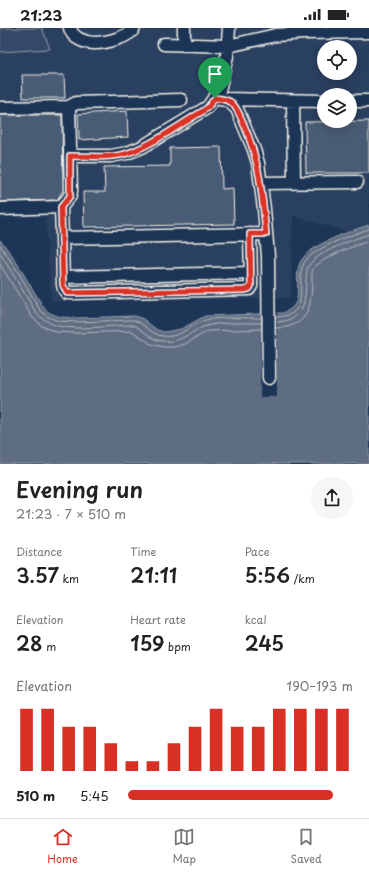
<!DOCTYPE html>
<meta charset="utf-8">
<style>
body{margin:0;font-family:"Playpen Sans",sans-serif;background:#f6f6f6;color:#222;height:100vh;display:flex;flex-direction:column;font-size:15px;white-space:nowrap}
*{box-sizing:border-box;margin:0}
p{font-size:13px;color:#767676}
.icon{flex:none;width:22px;height:22px;fill:none;stroke:currentColor;stroke-width:2;stroke-linecap:round;stroke-linejoin:round}
.map{position:relative;height:436px;overflow:hidden}
.details{display:flex;flex-direction:column;background:#fff;flex:1}
.details>*{flex:none}
.buttons{position:absolute;left:317px;top:12px;display:grid;gap:8px}
.buttons a{display:grid;place-items:center;width:40px;height:40px;border-radius:50%;background:#fff;box-shadow:0 2px 10px #0003;font-size:20px}
.pin{position:absolute;display:grid;place-items:center;width:34px;height:34px;color:#fff;margin:-41px -17px;border-radius:50% 50% 50% 0;rotate:-45deg;box-shadow:0 0 4px #0007}
.pin .icon{rotate:45deg}
.round{display:grid;place-items:center;flex:none;width:42px;height:42px;border-radius:21px;background:#f6f6f6}
.headline{display:flex;align-items:center;justify-content:space-between;height:68px;padding:0 16px}
h1{font-size:22px;font-weight:600;line-height:30px}
.metrics{display:grid;grid-template-columns:repeat(3,1fr);gap:6px;height:68px;padding:4px 16px}
.metrics div{display:grid;align-content:center}
.metrics b{font-size:20px;font-weight:600}
.metrics small{font-size:11px;font-weight:400}
.metrics p{font-size:11px}
.chart{height:112px;padding:8px 16px}
.chart p{display:flex;justify-content:space-between}
.chart svg{width:100%;height:72px;margin-top:4px;stroke:#d93025;stroke-width:6}
ul{padding:0 16px;list-style:none;font-size:13px}
li{display:grid;grid-template-columns:64px 48px 1fr;align-items:center;height:30px}
li i{height:10px;border-radius:5px;background:#d93025}
.status{display:flex;justify-content:space-between;align-items:center;height:28px;padding:0 20px;background:#fff;direction:ltr}
.status svg{height:11px;fill:currentColor}
.dock{display:flex;justify-content:space-around;align-items:center;height:56px;border-top:1px solid #e0e0e0;background:#fff;font-size:11px;color:#767676}
.dock a{display:grid;justify-items:center;gap:2px}
.dock .on{color:#d93025}
.map>svg:first-child{display:block}
.built{fill:#2a4060;fill-rule:evenodd}
.green{fill:#354a67;stroke:#949ea8}
.water{fill:#5e6d82;stroke:#9aa2ab}
.pier{fill:#1d3557}
.lines{fill:none;stroke-linecap:round;stroke-linejoin:round}
.shore{stroke:#b8bcbf;stroke-width:1}
.building{fill:#485b74;stroke:#f4f1e8}
.minor-casing{stroke:#f4f1e8;stroke-width:15}
.minor{stroke:#1d3557;stroke-width:12}
.route-casing{stroke:#fff;stroke-width:8}
.route{stroke:#d93025;stroke-width:5}
</style>
<div class="status"><b>21:23</b><svg viewBox="0 0 49 12"><path d="M0 12V9h3v3zM5 12V6h3v6zM10 12V3h3v9zM15 12V0h3v12zM26 1h20v11H26zM47 4h2v5h-2z"/></svg></div>
<div class="map">
<svg width="369" height="436" viewBox="0 0 369 436">
<rect width="100%" height="100%" fill="#1d3557"/>
<filter id="ink" filterUnits="userSpaceOnUse"><feTurbulence type="fractalNoise" baseFrequency=".025" numOctaves="2"/><feDisplacementMap in="SourceGraphic" scale="8" xChannelSelector="R" yChannelSelector="G"/><feConvolveMatrix kernelMatrix="1 2 1 2 8 2 1 2 1" color-interpolation-filters="sRGB"/></filter>
<g filter="url(#ink)">
<!-- built -->
<path class="built" d="M0,0H369V197L348,204L293,188L291,270L51,273L45,189H0ZM324,19H350V45H324ZM324,67H350V93H324Z"/>
<!-- green -->
<path class="green" d="M0,0H42L50,21L0,24Z"/>
<!-- water -->
<path class="water" d="M369,197V436H0V212L12,227L44,280L50,285L60,289L76,290L135,288L143,291L157,302L164,304L181,301L205,288L283,285C287,283 292,281 295,276C302,263 292,243 303,230C315,215 350,203 369,197Z"/>
<!-- pier -->
<path class="pier" d="M277,285V369H260L261,286Z"/>
<g class="lines">
<!-- shore -->
<path class="shore" d="M0,217L20,247L40,282L48,289L59,293L76,294L134,292C145,296 152,307 163,308C180,311 190,296 206,292C221,289 245,290 262,290
M0,225L37,286C43,291 50,296 58,298C80,303 111,297 133,297C144,301 150,312 162,313C180,316 191,303 206,298C217,294 248,295 262,295
M0,236L32,289L42,298L56,304L76,305L132,303L151,316L164,319H174L185,316L208,303L262,301
M276,289C317,288 291,250 306,232C319,218 351,207 369,201
M276,294C305,293 305,275 306,251C307,246 306,241 309,237C318,224 354,211 369,206
M276,300C307,299 311,282 312,255C312,250 311,244 314,240C323,229 356,217 369,213"/>
</g>
<!-- building -->
<path class="building" d="M22,47H64L65,70H23Z
M127,83L128,109L79,112L78,86Z
M0,87H62L63,162L57,172L0,174Z
M369,93V145H306L305,94Z
M221,119L222,161L233,160L234,196L84,199L83,164H105L104,139L170,138V120Z"/>
<g class="lines">
<defs>
<path id="minor" d="M70,0C72,10 85,15 95,15C105,15 130,9 134,0
M184,0V17
M164,16L228,18L276,7L304,5L369,4
M215,70L229,73L237,81L254,122L258,135L264,181L268,228L269,350
M225,71L324,73
M293,73L294,154
M350,73H369
M69,79L76,75L181,72
M0,80L69,79L71,163L70,168L61,179L62,210L266,206
M70,128H111L127,125L142,119L208,79L219,63L227,28L229,0
M261,155L357,154
M0,181L61,179
M62,210L63,257L64,261L67,265H73L249,261L251,258V254L250,206
M63,249L251,245"/>
</defs>
<!-- minor casing -->
<use href="#minor" class="minor-casing"/>
<!-- minor -->
<use href="#minor" class="minor"/>
</g>
</g>
<g class="lines" filter="url(#ink)">
<defs>
<path id="route" d="M215,70C221,71 227,71 232,75C238,81 241,90 244,97C260,134 262,166 266,206H250L251,258L249,261L244,262L67,265L63,257L61,179L70,168V128C89,128 110,131 128,125C152,117 181,96 203,83L208,79Z"/>
</defs>
<!-- route casing -->
<use href="#route" class="route-casing"/>
<!-- route -->
<use href="#route" class="route"/>
</g>
</svg>
<div class="buttons">
<a><svg class="icon" aria-label="locate" viewBox="0 0 24 24"><circle cx="12" cy="12" r="6"/><path d="M12 2v4M12 18v4M2 12h4M18 12h4"/></svg></a>
<a><svg class="icon" aria-label="layers" viewBox="0 0 24 24"><path d="M12 4l9 5-9 5-9-5zM3 14l9 5 9-5"/></svg></a>
</div>
<div class="pin" style="left:215px;top:70px;background:#1e9e55"><svg class="icon" aria-label="arrive" viewBox="0 0 24 24"><path d="M6 21V4h12l-3 4 3 4H6"/></svg></div>
</div>
<section class="details">
<div class="headline"><div><h1>Evening run</h1><p>21:23 · 7 × 510 m</p></div><a class="round"><svg class="icon" aria-label="share" viewBox="0 0 24 24"><path d="M12 15V3M7 8l5-5 5 5M5 13v7h14v-7"/></svg></a></div>
<div class="metrics">
<div><p>Distance</p><b>3.57<small> km</small></b></div>
<div><p>Time</p><b>21:11</b></div>
<div><p>Pace</p><b>5:56<small> /km</small></b></div>
</div>
<div class="metrics">
<div><p>Elevation</p><b>28<small> m</small></b></div>
<div><p>Heart rate</p><b>159<small> bpm</small></b></div>
<div><p>kcal</p><b>245</b></div>
</div>
<div class="chart"><p><span>Elevation</span>190–193 m</p>
<svg viewBox="0 0 160 44" preserveAspectRatio="none"><path d="M5 44V6M15 44V6M25 44V17M35 44V17M45 44V27M55 44V38M65 44V38M75 44V27M85 44V17M95 44V6M105 44V17M115 44V17M125 44V6M135 44V6M145 44V6M155 44V6"/></svg>
</div>
<ul>
<li><b>510 m</b>5:45<i style="width:91%"></i></li>
</ul>
</section>
<nav class="dock">
<a class="on"><svg class="icon" aria-label="home" viewBox="0 0 24 24"><path d="M3 11l9-7 9 7M6 9v11h12V9"/></svg>Home</a>
<a><svg class="icon" aria-label="map" viewBox="0 0 24 24"><path d="M3 6l6-2 6 2 6-2v14l-6 2-6-2-6 2zM9 4v14M15 6v14"/></svg>Map</a>
<a><svg class="icon" aria-label="saved" viewBox="0 0 24 24"><path d="M7 4h10v16l-5-4-5 4z"/></svg>Saved</a>
</nav>
